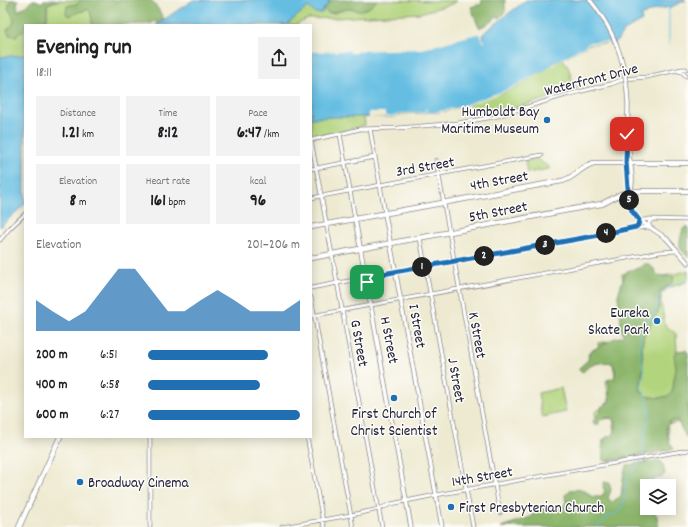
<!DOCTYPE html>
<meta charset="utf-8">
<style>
body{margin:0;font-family:Dekko,sans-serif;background:#f2f2f2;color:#202124;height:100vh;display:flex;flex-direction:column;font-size:15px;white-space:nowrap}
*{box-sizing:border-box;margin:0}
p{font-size:13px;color:#757577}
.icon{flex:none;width:22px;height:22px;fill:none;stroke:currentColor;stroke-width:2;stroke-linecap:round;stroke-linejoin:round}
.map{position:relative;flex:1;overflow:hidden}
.panel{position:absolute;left:24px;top:24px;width:288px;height:414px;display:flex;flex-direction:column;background:#fff;border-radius:0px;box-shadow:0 2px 10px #0003}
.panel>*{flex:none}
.fabs{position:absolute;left:640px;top:479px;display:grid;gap:8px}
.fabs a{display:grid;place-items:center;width:36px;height:36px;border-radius:0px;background:#fff;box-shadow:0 2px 10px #0003;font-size:20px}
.pin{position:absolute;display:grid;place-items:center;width:34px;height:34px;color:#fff;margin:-17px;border-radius:8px;box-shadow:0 2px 6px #0006}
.km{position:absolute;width:20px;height:20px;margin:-10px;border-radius:50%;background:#222;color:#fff;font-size:11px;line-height:20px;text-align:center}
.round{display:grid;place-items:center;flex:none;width:42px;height:42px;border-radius:0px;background:#f2f2f2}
.head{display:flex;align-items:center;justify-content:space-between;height:68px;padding:0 12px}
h1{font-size:22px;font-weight:700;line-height:30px}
.metrics{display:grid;grid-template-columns:repeat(3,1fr);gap:6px;height:68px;padding:4px 12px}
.metrics div{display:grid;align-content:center;border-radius:0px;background:#f2f2f2;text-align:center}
.metrics b{font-size:17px;font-weight:700}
.metrics small{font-size:11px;font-weight:400}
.metrics p{font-size:11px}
.chart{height:112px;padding:8px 12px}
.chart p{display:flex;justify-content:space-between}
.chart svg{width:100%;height:72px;margin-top:4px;fill:#1f6fb2;opacity:.7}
ul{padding:0 12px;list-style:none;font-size:13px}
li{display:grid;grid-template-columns:64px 48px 1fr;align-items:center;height:30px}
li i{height:10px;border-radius:5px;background:#1f6fb2}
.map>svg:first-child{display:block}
.green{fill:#b2d47d;stroke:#6a7b5c}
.forest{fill:#8db66c;stroke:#586c54}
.water{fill:#65bee2;stroke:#44708e}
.pier{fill:#eeead1}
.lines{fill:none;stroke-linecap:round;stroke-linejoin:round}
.stream{stroke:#65bee2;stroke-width:1}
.tertiary-casing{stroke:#888686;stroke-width:4.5}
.secondary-casing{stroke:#888686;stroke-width:5}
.trunk-casing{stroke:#888686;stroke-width:6}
.tertiary{stroke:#fff;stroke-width:3}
.secondary{stroke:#fff;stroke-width:3.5}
.trunk{stroke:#fff;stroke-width:4.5}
.secondary-bridge-casing{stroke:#888686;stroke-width:5;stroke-linecap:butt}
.secondary-bridge{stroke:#fff;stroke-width:3.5}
.route-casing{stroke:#fff;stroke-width:8}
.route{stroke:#1f6fb2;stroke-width:5}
.poi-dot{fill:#1f6fb2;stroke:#fdfcf7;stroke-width:1.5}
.labels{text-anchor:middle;stroke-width:3;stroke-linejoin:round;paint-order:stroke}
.street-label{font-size:15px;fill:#22223b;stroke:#fdfcf7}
.poi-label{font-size:15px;fill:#22223b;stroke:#fdfcf7;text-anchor:end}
</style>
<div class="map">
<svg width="688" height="527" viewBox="0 0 688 527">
<rect width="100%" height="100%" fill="#fdfcf7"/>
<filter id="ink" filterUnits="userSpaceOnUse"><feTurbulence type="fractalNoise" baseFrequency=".025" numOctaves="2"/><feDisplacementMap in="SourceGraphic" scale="8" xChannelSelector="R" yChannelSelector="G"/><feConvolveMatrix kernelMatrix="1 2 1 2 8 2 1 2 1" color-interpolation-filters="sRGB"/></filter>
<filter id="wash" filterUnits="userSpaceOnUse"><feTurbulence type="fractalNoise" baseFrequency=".012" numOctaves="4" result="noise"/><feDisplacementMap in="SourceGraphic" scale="16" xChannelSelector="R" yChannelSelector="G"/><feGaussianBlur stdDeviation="0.9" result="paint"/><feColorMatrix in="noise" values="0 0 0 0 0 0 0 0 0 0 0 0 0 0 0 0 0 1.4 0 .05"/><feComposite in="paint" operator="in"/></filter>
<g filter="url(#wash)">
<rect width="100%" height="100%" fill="#eeead1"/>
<!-- green -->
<path class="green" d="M0,0H11L8,8L13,16L16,36L25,29V90L0,99Z
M60,0C67,1 74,0 81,0L77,4L67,6L79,12L88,9L91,13L92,23L95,25H35L47,19V4Z
M308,0H331L324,9L328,13H334L347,9L359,10L376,2V0L457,1L452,4L420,13L335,18L308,19L297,24V25H280Z
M599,42L587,44L558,62L563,59L569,69L572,81L578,89L493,115H484L473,119L472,116L474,115L472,108H470L469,103L505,92L521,84L587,43Z
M311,112L369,117H364L365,125L341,131L311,137Z
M537,159L549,167V169L527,173L525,161Z
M652,268L653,274L659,277L688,271V280L686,282L668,288L661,294V303L665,325L676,334L677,352L688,404V439L680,422L667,424L671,450L607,462L602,440L616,437L613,418L596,420L595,412L610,403L606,381L616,379L612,360L590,364L588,354L599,351L598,343L623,339L625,334L618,297L623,281L622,274Z
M561,388L566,412L542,417L538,393Z"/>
<!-- forest -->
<path class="forest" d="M11,0H18L17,4L18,11L26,6L33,0H35L42,3L44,0H60L47,4V19L35,25H25V29L16,36L9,35L7,30L14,23L13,16L8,8Z
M81,0H151L158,9L164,19L158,24L155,21L150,24L95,25L92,23L91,13L88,9L69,16L66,14L67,6L77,4Z
M331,0H376C372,7 365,11 357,10C354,10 350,8 347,9C341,9 336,13 328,13L324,9Z
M482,0H505C504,10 509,9 499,18L496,17L489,23L479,28L471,7L477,5H481Z
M688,226V257L680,248V240L683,229Z
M644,264H648L654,269L657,275L674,277L673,282L660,292L659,310L644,335L642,347L643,362L642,376L640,389L645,396L659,398L668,396L672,392L676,368L674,355L676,351L686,350L688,353V437H686L677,420L670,421L666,428L668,440L674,449L604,461L602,447L605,438L614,434L616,423C611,415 605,417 598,422L599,424L595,425L593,421L601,412V407L609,402L610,385L607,380L614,378C616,372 615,369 612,363C602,361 589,364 583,372L578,369L588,360L589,352L613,339L623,336V333L620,328L621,320L618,295L624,276L627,271L639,268Z
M660,460L663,465L665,474L662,477L654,479L653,484L654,486H647V508H655L654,511L657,516L658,527H501L531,517L538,509L562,507L566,503L565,495L570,490C580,489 585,489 592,497H602L605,491L603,487L604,482L609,483L611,490L608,498L612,502L621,496C623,485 622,474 627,465Z"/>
<!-- water -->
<path class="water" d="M193,0H331L323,10V12C315,16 313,11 308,7L297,16L287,25H156Z
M526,0H686L671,7L656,9L641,16L642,21L624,31L617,41L611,45L609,43L590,44L556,62L541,73L524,81L510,90L447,111L438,112L401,114L394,117H332L311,118V51L425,48L478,33L481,35L484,41L483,34L487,30L497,23L505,16L520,5Z
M25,55V204L0,227V57Z"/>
<!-- pier -->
<path class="pier" d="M478,32L481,33L485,42H483L480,34H477L423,49L356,51V53H350V51L311,52V50L354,49V48L359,49L426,46Z
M591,42H608L610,44V45L605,43L590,44L558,62L538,75L527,80L510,90L489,98L455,109L442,112L401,114L394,117H385L369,118V112H385V116H391L402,113L426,112L425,111V109H427V112H429L440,111L455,108L509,89L525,80L542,72L556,62Z"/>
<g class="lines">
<!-- stream -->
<path class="stream" d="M669,45V7
M642,456C644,449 643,442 645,434C645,430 648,426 648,422C651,408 647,399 641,386L644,376L640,346V335L642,329L654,314L660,294L668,287L685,281L688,278
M598,527C600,523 605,518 609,516C613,514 618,514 620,511C627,502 623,492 626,483C628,473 637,468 642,459"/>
</g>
</g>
<g filter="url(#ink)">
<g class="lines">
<defs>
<path id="tertiary" d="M678,71L682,72L686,76
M370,129L385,213
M340,134L355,219
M311,140L382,527
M311,140L340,134L360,129L398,128L458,123L494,117L566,95L611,84L624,79L646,77L682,69H686
M436,160L500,513
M311,169L375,157
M311,198L542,155
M635,227L638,225L639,220H645L649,219L688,220
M420,238L473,527
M0,240L9,229L25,214
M311,288L628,229L649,227V222L652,220
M311,297L353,527
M311,316L660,252L677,251
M307,437L324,527
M150,527V437
M282,527L351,515L379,509L391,504L436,495L688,450"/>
<path id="secondary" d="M590,0C608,22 620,47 625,75
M627,90L628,105
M628,103L627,163L628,189L630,208L634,214L639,220L666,238L674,247L688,263
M629,192C636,182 629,163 629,151
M385,214L442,527
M355,219L411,527"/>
<path id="trunk" d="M311,227L562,181C575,178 581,166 594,163H688
M311,258L595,205L602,204L621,194L633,191H688
M19,527L60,437"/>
</defs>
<!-- tertiary casing -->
<use href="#tertiary" class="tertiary-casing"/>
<!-- secondary casing -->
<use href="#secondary" class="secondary-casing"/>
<!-- trunk casing -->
<use href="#trunk" class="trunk-casing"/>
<!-- tertiary -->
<use href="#tertiary" class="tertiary"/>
<!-- secondary -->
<use href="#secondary" class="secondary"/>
<!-- trunk -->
<use href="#trunk" class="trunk"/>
<defs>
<path id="secondary-bridge" d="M625,75L627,90"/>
</defs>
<!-- secondary-bridge casing -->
<use href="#secondary-bridge" class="secondary-bridge-casing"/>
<!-- secondary-bridge -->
<use href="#secondary-bridge" class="secondary-bridge"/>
</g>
</g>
<g class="lines" filter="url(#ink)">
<defs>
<path id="route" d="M367,282L366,277L594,236L636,227L638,225L639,220L632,211L629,201L626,162L627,134"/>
</defs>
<!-- route casing -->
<use href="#route" class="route-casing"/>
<!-- route -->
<use href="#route" class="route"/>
</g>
<!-- markers -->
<g class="poi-dot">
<circle cx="547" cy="120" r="4"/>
<circle cx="657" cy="321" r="4"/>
<circle cx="394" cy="398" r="4"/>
<circle cx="80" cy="482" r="4"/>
<circle cx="451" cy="507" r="4"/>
</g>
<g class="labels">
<!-- street labels -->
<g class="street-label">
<text transform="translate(591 79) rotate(-14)" y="5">Waterfront Drive</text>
<text transform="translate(425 166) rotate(-10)" y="5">3rd Street</text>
<text transform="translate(499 180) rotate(-10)" y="5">4th Street</text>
<text transform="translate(498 211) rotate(-11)" y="5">5th Street</text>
<text transform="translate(418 326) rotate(80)" y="5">I Street</text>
<text transform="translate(478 335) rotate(80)" y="5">K Street</text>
<text transform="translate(390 340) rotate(79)" y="5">H Street</text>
<text transform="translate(360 343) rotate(80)" y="5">G Street</text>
<text transform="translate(457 380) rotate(80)" y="5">J Street</text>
<text transform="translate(482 476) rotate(-10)" y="5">14th Street</text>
</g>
<!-- poi labels -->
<g class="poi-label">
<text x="539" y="116">Humboldt Bay<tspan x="539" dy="17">Maritime Museum</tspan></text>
<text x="649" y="317">Eureka<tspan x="649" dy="17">Skate Park</tspan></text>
<text x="394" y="418" text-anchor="middle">First Church of<tspan x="394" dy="17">Christ Scientist</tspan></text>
<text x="88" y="487" text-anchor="start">Broadway Cinema</text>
<text x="459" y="512" text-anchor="start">First Presbyterian Church</text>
</g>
</g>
</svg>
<div class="fabs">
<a><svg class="icon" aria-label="layers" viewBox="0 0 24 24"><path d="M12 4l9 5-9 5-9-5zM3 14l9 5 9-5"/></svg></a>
</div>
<div class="pin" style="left:367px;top:282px;background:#1e9e55"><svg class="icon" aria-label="arrive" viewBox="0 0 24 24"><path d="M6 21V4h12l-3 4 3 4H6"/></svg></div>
<div class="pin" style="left:627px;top:134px;background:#d93025"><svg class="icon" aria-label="check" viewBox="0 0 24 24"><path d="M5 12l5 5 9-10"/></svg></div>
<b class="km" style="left:422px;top:267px">1</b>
<b class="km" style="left:484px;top:256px">2</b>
<b class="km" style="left:545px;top:245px">3</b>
<b class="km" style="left:606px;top:233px">4</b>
<b class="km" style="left:629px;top:200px">5</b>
<section class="panel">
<div class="head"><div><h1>Evening run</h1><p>18:11</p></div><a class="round"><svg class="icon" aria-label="share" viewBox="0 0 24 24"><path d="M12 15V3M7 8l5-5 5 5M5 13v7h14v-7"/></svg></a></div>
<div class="metrics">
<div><p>Distance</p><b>1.21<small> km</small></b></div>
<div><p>Time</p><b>8:12</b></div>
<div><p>Pace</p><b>6:47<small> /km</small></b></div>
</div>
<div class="metrics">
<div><p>Elevation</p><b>8<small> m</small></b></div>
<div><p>Heart rate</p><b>161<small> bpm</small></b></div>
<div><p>kcal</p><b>96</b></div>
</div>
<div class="chart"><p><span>Elevation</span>201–206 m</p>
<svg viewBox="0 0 160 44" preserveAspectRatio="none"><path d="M0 44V25L10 32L20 38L30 32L40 19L50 6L60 6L70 19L80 32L90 32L100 25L110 19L120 25L130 32L140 32L150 32L160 25V44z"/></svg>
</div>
<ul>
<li><b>200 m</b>6:51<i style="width:79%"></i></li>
<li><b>400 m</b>6:58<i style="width:74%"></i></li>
<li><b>600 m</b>6:27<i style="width:100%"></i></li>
</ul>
</section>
</div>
